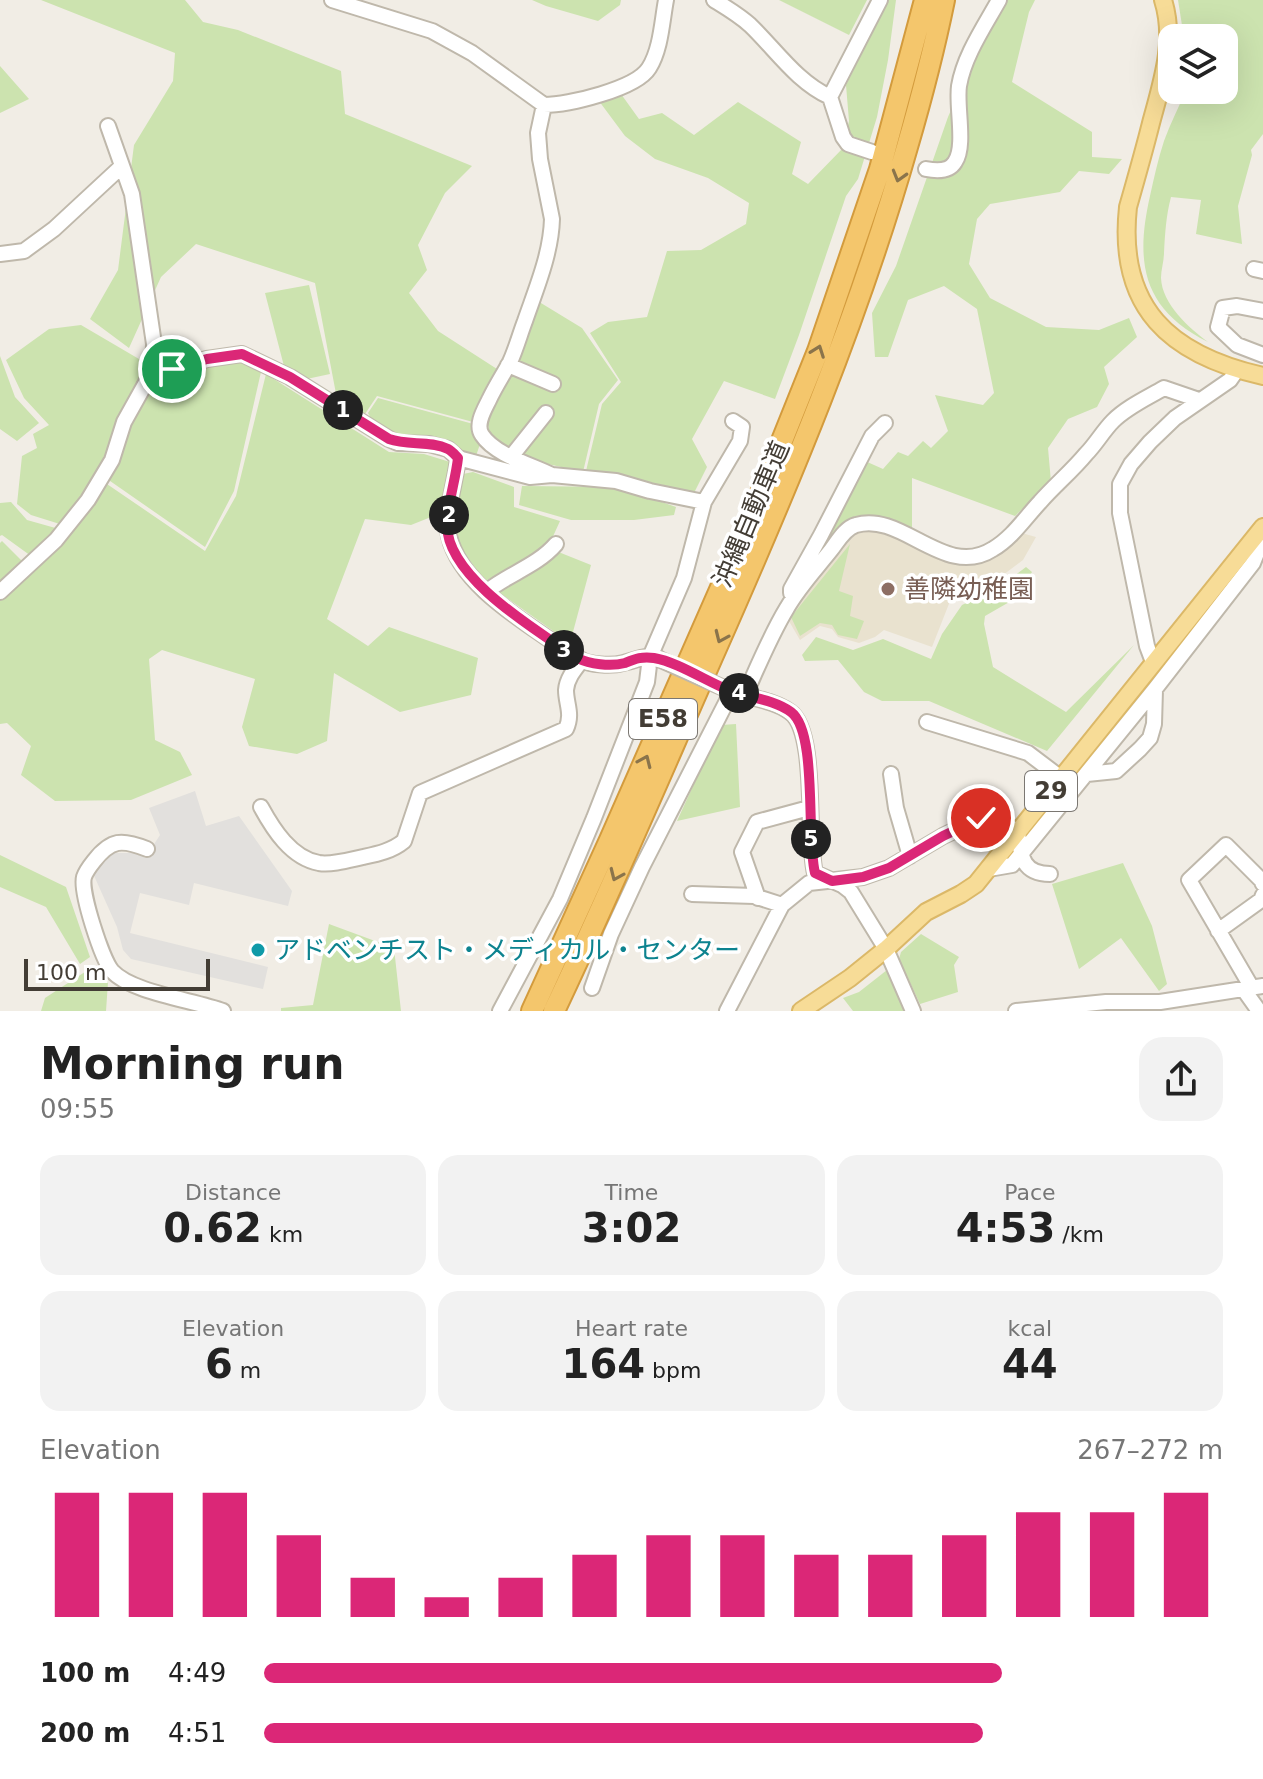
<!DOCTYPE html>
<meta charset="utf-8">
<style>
body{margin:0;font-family:"DejaVu Sans","Noto Sans JP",sans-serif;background:#f2f2f2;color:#222;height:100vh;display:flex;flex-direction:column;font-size:30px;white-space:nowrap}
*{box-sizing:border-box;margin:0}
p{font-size:26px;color:#767676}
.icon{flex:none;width:44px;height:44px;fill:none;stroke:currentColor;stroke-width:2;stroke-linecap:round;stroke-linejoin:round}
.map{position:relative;height:1011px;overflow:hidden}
.drawer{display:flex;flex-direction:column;background:#fff;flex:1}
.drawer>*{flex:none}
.buttons{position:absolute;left:1158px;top:24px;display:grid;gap:16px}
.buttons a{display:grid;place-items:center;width:80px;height:80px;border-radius:16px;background:#fff;box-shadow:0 8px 32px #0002;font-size:40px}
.scale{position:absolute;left:24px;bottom:20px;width:186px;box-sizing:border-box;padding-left:8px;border:4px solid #433d35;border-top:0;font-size:22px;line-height:28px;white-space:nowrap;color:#433d35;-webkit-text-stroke:6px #fff;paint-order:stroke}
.pin{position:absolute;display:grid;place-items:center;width:68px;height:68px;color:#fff;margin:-34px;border:4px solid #fff;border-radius:50%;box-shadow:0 2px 8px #0007}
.km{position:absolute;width:40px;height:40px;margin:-20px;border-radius:50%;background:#222;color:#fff;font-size:22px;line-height:40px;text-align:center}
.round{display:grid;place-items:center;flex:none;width:84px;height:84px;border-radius:24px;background:#f2f2f2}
.summary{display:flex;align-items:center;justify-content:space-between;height:136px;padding:0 40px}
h1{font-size:44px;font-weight:700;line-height:60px}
.metrics{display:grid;grid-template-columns:repeat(3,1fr);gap:12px;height:136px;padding:8px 40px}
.metrics div{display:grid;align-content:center;border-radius:20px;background:#f2f2f2;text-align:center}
.metrics b{font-size:40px;font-weight:700}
.metrics small{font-size:22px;font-weight:400}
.metrics p{font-size:22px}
.chart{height:224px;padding:16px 40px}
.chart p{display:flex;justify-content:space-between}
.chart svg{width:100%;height:144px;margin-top:8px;stroke:#db2777;stroke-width:6}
ul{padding:0 40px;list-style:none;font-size:26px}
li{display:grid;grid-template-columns:128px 96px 1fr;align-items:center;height:60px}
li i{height:20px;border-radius:10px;background:#db2777}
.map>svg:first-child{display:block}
.education{fill:#e9e2cf}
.green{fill:#cce3af}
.parking{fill:#e2e0dd}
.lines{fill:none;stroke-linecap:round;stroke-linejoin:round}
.minor-casing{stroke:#bfb8ab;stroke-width:18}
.major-casing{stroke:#dbb868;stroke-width:20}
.highway-casing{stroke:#d39b3d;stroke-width:24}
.minor{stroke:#fff;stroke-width:14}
.major{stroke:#f7dc97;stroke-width:16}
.highway{stroke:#f4c66c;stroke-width:20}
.minor-bridge-casing{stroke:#bfb8ab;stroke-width:18;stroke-linecap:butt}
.minor-bridge{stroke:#fff;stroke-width:14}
.oneway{stroke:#8a744b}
.route-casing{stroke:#fff;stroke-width:16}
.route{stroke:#db2777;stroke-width:10}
.education-dot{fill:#8d6e63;stroke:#fff;stroke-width:3}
.culture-dot{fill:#0f9aa8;stroke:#fff;stroke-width:3}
.labels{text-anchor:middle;stroke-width:7;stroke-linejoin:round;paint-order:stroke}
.shield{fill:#fff;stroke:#7b7772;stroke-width:2}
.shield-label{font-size:24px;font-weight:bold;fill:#433d35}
.street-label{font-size:26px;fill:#433d35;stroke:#fff}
.education-label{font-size:26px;fill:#785e54;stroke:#fff;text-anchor:start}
.culture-label{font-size:26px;fill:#0d838f;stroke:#fff;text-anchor:start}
</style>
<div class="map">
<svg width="1263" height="1011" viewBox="0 0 1263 1011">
<rect width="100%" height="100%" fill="#f1ede5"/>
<!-- education -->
<path class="education" d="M871,531L893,533L956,562L1018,532L1036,537L1023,560L1003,575L978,587L954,591L932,647L884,630L875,637L859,643L838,637L832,629L820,626L800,640L786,616L834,557L858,532Z"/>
<!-- green -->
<path class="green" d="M41,0H185L203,22L238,30L341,71L345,114L472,166L445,193L418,245L427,270L409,293L438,331L497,369L487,385L473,422L377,396L365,414L337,399L315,283L196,244L161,277L129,348L90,319L118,270L134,145L173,81L175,53Z
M532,0H621L620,5L598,21L546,6Z
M779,0H867L849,35Z
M887,0H896L888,60L877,117L858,179L846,196L799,335L775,399L724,381L692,439L707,467L694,493L586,471L602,404L621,382L590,333L608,322L647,317L667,251L701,250L746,224L749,203L708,178L655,159L625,136L599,101L621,94L639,119L662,113L694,135L738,102L801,142L792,174L808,184L843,148L849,121L846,85Z
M1006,0H1035L1029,12L1012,82L1092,132V157L1122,159L1109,174L1079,171L1060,192L990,204L977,219L969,264L990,298L1046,327L1099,330L1129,318L1137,337L1104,367L1109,384L1097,407L1068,419L1048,448L1051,482L1015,516L912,478V529L868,518L820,554L819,547L865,461L883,469L898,452L908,456L923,441L931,448L948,431L935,395L983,405L994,393L977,309L944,286L908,300L888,357H875L872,313L896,266L948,117L967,73Z
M1178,0H1263V134L1251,150L1252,155L1238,206L1242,244L1196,234L1201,200L1171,197C1166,216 1165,234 1164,253C1164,261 1161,270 1161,278C1162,304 1189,328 1208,342C1142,309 1135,262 1150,196C1154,178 1158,159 1164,141C1170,124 1179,107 1186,90H1224V38H1184Z
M0,66L29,99L0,113Z
M309,285L330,374L302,380L285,370L265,293Z
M536,300L582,328L618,380L599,404L583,472L526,459L500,444L490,434L487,421L514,364Z
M81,325L168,376L206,363L243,361L261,372L234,491L205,547L100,474L63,525L31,515L17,504L22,456L37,448L33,434L49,425L24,398L6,360L49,329Z
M0,356L15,397L39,423L17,441L0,429Z
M266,374L389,452L424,454L450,462L441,513L411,525L365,519L327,619L368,646L389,627L478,658L471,695L400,712L334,673L327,741L297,754L249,746L242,727L255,679L162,650L149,659L155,740L180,752L192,775L131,800L55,801L21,775L31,746L7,723L0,724V600L67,538L104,482L205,551L236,496Z
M378,398L477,425L481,441L476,456L424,440L403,438L376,428L368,413Z
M473,472L514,487V507L560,521L550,543L528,559L485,581L460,547L454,520L463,474Z
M522,486L619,487L676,507L674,515L634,520H571L519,505Z
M11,502L27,520L59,529L31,556L2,535L0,536V503Z
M2,541L25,564L0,587V543Z
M850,544L839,591L853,596L850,616L864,621L857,639L838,635L832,625L820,623L800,636L791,617Z
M556,551L591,565L570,643L500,593V585Z
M1026,567L1032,572L1018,597L985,616L984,624L993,667L1066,712L1134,645L1047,751L929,701H882L864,692L838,660L805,661L802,655L816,637L853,650L883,639L931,659L942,634L962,605L1001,586Z
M736,724L740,807L677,821L721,725Z
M0,855L66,887L90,957L80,964L46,907L0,887Z
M1123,863L1152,926L1167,984L1159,991L1121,938L1079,969L1052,884Z
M329,924L394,948L401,1011H281V1008L313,1005Z
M921,934L959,957L954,965L958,992L920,1004L899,959L901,952Z
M94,966L108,982L106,1011H41L45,998Z
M887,970L905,1011H853L843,998L859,992Z"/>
<!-- parking -->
<path class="parking" d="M195,791L206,826L239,816L292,891L288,906L194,883L189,905L140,893L130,933L268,967L263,989L131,959L123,950L117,927L91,869L112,853H135L145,858L160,835L149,808Z"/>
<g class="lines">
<defs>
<path id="minor" d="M332,0L432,31L472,53L544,105C568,105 636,89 649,68C661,49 662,21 666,0
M714,0C727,8 739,15 750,25C776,50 797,82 830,97L843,137L848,144L872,152
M830,97L880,0
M544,105L538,133L540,159L552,219C551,254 536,289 525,321C520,334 516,349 510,362C503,375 495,387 489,400C484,410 475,425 482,435C495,455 532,465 552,475
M926,169C936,171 949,172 955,162C966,146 956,106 959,86C964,56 984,27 999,0
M0,254L24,251L54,229L122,166
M1254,269L1263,271
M1263,311L1237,306L1223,308L1218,327L1237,345L1263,355
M508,365L553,384
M144,386L172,369L207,359L242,354L290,377L389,439L398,443L429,444L448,449L458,458L530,477L552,475L616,481L650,491L704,502
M511,457L546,413
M458,458C456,480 444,516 449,536C460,582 514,615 550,640C561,647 573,659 586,662C596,665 613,666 623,663C639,660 640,655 658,658
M0,592L56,540L88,500L112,460L124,422L153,370L154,344L132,194L108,126
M486,592C508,574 537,566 556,544
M791,593V589L821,535L872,436L885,423
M1153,662L1147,646L1120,513V484L1131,464L1150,442L1175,418L1230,380L1237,370
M726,689C746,698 772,699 790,712C818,731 806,838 815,873L842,885L851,892L886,949L913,1011
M745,695C758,666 770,636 787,608C799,587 816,569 831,550C838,541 845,528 856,525C902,511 945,580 993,549C1012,538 1025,518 1040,502C1055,485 1072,471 1086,454C1096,444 1103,431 1113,421C1127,407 1147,398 1164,388L1199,400
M927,722L1028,753L1061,778
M891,774L896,808L910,856
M1087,774L1116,771L1140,749L1150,738L1154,724L1155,690
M261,807C273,829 291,858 319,863C332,865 349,860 363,857C377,854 392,851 404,841L420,793L566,729C573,714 566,704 566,690C567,678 575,669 582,660
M147,849C122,839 111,839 94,861C90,866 86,871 84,877C80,892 102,959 112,971C132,993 194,1000 223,1011
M989,869L1012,865L1155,689L1253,563L1259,548L1261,529
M692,894L754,896L782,905
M758,898L742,852L757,822L809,808
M1218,931L1261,900L1263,895
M592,988L611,934L642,867L732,691
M1252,988L1189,880L1226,845L1261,880L1263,884
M1244,990L1259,1011
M500,1011L560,899L594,818L647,682L650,657L684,578L704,502L740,441L742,427L733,421
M727,1011L782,905L809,883L863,877L889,868L943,836L981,818L1003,821L1018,833C1021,856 1022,874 1050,874
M1016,1011L1106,1002H1160L1263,986"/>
<path id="major" d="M1163,0C1176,41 1162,82 1151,123C1144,151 1136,179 1128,207C1117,308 1170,355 1263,376
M801,1011L850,978L886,949L926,912L961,894L976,884L1263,527"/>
<path id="highway" d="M532,1011L610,840L745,533L818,351L880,169L925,0
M554,1011C611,891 663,768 717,646C789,483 858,319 907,147C921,99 934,49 944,0"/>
</defs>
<!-- minor casing -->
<use href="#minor" class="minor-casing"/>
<!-- major casing -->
<use href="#major" class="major-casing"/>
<!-- highway casing -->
<use href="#highway" class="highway-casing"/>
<!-- minor -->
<use href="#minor" class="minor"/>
<!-- major -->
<use href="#major" class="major"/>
<!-- highway -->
<use href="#highway" class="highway"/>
<defs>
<path id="minor-bridge" d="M659,659L726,689"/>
</defs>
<!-- minor-bridge casing -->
<use href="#minor-bridge" class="minor-bridge-casing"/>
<!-- minor-bridge -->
<use href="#minor-bridge" class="minor-bridge"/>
</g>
<!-- one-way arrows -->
<defs><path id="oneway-chevron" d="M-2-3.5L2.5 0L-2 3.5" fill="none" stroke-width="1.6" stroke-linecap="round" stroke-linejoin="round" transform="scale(2)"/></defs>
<g class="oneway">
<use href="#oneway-chevron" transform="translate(899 176) rotate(106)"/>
<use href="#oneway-chevron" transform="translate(818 351) rotate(-70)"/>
<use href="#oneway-chevron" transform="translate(721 637) rotate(114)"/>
<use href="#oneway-chevron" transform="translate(645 761) rotate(-66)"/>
<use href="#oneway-chevron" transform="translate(616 875) rotate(114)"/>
</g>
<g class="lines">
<defs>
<path id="route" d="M172,369L207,359L242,354L290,377L389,439C408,446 430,440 448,449C452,451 455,455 458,458C456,478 447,506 447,525C447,578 538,631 577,658C590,664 610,667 625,663C635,659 642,656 654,658C678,662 709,683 733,692C752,698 775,700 791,712C818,732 806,838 815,873L832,881L863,877L889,868L943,836L981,818"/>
</defs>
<!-- route casing -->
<use href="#route" class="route-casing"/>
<!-- route -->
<use href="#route" class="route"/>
</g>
<!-- markers -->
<circle class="education-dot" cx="888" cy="589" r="8"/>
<circle class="culture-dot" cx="258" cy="950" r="8"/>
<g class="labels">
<!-- shield labels -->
<g class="shield">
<rect x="629" y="699" width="68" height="40" rx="6"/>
<rect x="1025" y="771" width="52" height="40" rx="6"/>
</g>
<g class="shield-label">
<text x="663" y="727">E58</text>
<text x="1051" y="799">29</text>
</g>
<!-- street labels -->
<g class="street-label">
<text transform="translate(751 514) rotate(-67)" y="9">沖縄自動車道</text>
</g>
<!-- education labels -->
<g class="education-label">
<text x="904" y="598">善隣幼稚園</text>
</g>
<!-- culture labels -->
<g class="culture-label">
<text x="274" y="959">アドベンチスト・メディカル・センター</text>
</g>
</g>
</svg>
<div class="buttons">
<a><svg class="icon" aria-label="layers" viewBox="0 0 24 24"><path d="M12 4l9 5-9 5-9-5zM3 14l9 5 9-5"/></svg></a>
</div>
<div class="scale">100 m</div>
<div class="pin" style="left:172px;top:369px;background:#1e9e55"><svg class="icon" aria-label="arrive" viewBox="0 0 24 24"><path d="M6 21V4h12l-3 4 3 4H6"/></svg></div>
<div class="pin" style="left:981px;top:818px;background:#d93025"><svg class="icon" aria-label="check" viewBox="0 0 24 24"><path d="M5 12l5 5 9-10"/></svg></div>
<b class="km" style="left:343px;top:410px">1</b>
<b class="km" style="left:449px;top:515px">2</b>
<b class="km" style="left:564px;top:650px">3</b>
<b class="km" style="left:739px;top:693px">4</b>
<b class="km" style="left:811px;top:839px">5</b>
</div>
<section class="drawer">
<div class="summary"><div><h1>Morning run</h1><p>09:55</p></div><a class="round"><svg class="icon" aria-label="share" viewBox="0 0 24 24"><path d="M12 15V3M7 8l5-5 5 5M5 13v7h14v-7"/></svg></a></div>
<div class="metrics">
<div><p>Distance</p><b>0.62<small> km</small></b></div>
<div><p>Time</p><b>3:02</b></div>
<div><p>Pace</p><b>4:53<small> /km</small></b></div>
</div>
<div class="metrics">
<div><p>Elevation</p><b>6<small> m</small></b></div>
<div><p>Heart rate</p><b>164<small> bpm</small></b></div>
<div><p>kcal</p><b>44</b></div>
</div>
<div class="chart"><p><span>Elevation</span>267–272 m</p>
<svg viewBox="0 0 160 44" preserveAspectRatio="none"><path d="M5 44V6M15 44V6M25 44V6M35 44V19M45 44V32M55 44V38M65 44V32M75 44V25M85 44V19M95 44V19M105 44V25M115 44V25M125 44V19M135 44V12M145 44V12M155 44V6"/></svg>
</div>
<ul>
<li><b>100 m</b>4:49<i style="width:77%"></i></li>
<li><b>200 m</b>4:51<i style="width:75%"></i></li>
</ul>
</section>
